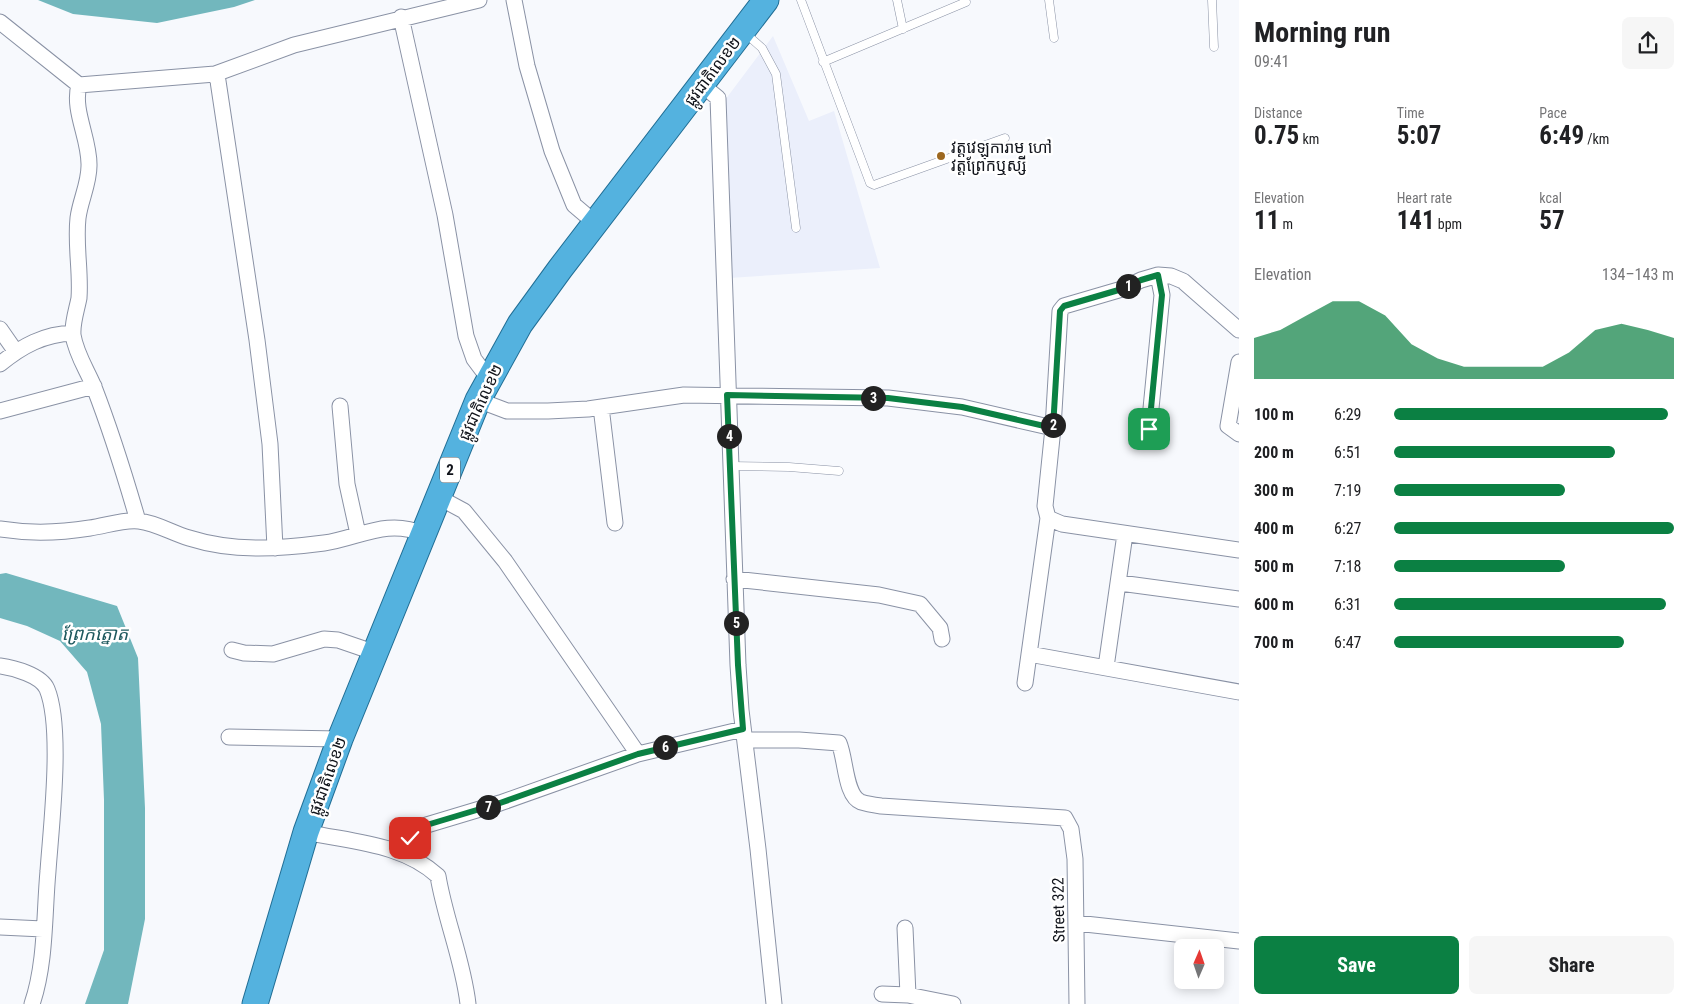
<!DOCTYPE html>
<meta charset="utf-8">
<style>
body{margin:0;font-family:"Roboto Condensed","Noto Sans Khmer",sans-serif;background:#f6f6f6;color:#202124;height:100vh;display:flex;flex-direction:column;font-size:19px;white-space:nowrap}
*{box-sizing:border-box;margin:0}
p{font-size:16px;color:#757577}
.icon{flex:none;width:28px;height:28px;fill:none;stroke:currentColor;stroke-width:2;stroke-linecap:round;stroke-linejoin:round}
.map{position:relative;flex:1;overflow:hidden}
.side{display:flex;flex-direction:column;background:#fff;width:450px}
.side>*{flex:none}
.needle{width:32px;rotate:2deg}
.tools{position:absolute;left:1174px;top:939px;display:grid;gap:10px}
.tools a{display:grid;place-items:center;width:50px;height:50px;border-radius:8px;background:#fff;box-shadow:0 2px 12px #0003;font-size:25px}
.pin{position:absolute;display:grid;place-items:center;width:42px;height:42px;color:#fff;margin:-21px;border-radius:10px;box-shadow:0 2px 8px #0006}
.km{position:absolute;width:25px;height:25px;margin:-12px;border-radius:50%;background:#222;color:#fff;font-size:14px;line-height:25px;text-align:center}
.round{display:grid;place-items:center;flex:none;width:52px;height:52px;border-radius:8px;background:#f6f6f6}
.headline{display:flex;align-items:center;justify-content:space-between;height:85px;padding:0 15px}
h1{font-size:28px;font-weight:700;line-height:38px}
.figures{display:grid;grid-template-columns:repeat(3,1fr);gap:8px;height:85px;padding:5px 15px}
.figures div{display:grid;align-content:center}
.figures b{font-size:25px;font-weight:700}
.figures small{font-size:14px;font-weight:400}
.figures p{font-size:14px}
.chart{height:140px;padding:10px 15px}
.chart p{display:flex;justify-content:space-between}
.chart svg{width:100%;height:90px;margin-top:5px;fill:#0b8043;opacity:.7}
.action{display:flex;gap:10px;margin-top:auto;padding:10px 15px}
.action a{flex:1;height:58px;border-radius:8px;background:#0b8043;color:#fff;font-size:20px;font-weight:700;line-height:58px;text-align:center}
.action a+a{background:#f6f6f6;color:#202124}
ul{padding:0 15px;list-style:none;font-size:16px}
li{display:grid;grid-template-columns:80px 60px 1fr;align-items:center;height:38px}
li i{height:12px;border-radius:6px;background:#0b8043}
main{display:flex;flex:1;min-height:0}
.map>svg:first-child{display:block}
.built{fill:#ebeffb}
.water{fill:#72b7bd}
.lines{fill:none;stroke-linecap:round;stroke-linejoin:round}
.service-casing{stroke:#8a92a5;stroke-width:9}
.minor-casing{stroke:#8a92a5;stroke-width:17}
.trunk-casing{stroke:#216e95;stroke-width:27}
.service{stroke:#fff;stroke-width:8}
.minor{stroke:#fff;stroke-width:15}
.trunk{stroke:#54b2df;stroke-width:25}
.route-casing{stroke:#fff;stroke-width:10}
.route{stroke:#0b8043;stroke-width:6}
.poi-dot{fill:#9d6820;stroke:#fff;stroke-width:2}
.labels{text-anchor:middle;stroke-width:5;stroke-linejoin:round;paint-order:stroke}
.shield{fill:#fff;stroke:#585a5f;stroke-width:1}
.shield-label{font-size:15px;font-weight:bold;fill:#10131a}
.street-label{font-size:16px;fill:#10131a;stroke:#fff}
.poi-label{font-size:16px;fill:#10131a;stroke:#fff;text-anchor:start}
.water-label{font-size:18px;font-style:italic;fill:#1e595e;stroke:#fff}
</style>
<main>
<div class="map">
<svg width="1239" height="1004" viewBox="0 0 1239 1004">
<rect width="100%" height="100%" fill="#f7f9fd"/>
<!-- built -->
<path class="built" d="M773,36L809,121L834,111L880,268L729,278L725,100Z"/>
<!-- water -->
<path class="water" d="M38,0H255L234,7L157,23L73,14Z
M6,573L117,606L138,658L145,808V919L128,1004H85L104,950V800L101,724L87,672L60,641L27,626L0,618V574Z"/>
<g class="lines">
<defs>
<path id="service" d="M801,0L870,183L874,185L1005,138
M897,0L903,29
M1049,0L1054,38
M1212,0L1214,47
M745,33L762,48L776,74L796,228
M823,62L966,2
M730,466L789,467L839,471"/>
<path id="minor" d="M514,0L527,66L552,151L574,205L594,222
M401,17L445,215L466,336L474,359L489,379
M0,22L79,85L215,74L294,45L479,0
M215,74L218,81L257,340L270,444L275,548
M79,85C72,111 90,139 89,166C89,184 80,201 78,218C75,245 81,271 79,298C77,309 72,323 73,335C76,354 87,370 94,387C111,431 125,476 138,521
M702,85L718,98L738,665L741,710L758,849L774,1004
M0,329L16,352
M1239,362L1228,426L1239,434
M0,364C22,346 44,334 73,333
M478,400L507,411H548L588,409L684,395L888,398L962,407L1053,428
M340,406L347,484L358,534
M601,407L615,523
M0,411L94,386
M1149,429L1162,295L1158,275
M438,497L464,511L505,561L638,754
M1048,518L1062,524L1239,550
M0,529C31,534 59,533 90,528C105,526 124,519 139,521C156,523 172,533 189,538C233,552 278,549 324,543C359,538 387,518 423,534
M734,579L879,595L920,604L940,628L942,639
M1120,583L1239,599
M232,650L244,653L273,654L324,639L338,640L376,653
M1029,654L1239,692
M0,666C14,668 41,675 47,689C63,728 51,827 48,871C44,915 46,963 32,1004
M1106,667L1125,534
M1025,683L1048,518L1045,506L1053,428L1060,311L1064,306L1122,289L1141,280L1158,275L1171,276L1183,281L1239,330
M229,737L340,739
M745,740H799L839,743C846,759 845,796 861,802C867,804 874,805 881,806L1065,818L1071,829L1075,859L1077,1004
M306,832C350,842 402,843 438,876C445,919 463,960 468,1004
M408,847L413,831L420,827L500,803L638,754L743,729
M1076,923L1239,941
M0,927L43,929
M905,928L908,995
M882,994L908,995L953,1004"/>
<path id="trunk" d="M255,1004L306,832L340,739L478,400L520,324L560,269L766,0"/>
</defs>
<!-- service casing -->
<use href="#service" class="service-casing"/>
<!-- minor casing -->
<use href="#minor" class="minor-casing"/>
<!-- trunk casing -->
<use href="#trunk" class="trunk-casing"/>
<!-- service -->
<use href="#service" class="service"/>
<!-- minor -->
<use href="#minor" class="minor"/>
<!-- trunk -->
<use href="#trunk" class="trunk"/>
</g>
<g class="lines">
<defs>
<path id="route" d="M410,838L413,831L420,827L500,803L638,754L743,729L738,665L727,395L888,398L962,407L1053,428L1060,311L1064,306L1122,289L1141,280L1158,275L1162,295L1149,429"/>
</defs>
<!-- route casing -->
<use href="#route" class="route-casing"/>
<!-- route -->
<use href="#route" class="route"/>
</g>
<!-- markers -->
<circle class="poi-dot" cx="941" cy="156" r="5"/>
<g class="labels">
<!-- shield labels -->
<rect class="shield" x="440" y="457.5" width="20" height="25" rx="4"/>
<g class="shield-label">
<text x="450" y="475">2</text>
</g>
<!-- street labels -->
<g class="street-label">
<text transform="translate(712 71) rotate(-53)" y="6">ផ្លូវជាតិលេខ២</text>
<text transform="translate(480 402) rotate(-65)" y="6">ផ្លូវជាតិលេខ២</text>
<text transform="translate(327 776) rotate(-70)" y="6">ផ្លូវជាតិលេខ២</text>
<text transform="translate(1058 910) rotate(-91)" y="6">Street 322</text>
</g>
<!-- poi labels -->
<g class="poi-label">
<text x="951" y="153">វត្តវេឡុការាម ហៅ<tspan x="951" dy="18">វត្តព្រែកឬស្សី</tspan></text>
</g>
<!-- water labels -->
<g class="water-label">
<text x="95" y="640">ព្រែកត្នោត</text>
</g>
</g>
</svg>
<div class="tools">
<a><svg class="needle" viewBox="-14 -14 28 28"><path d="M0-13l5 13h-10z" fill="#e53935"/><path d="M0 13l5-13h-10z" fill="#757577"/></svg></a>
</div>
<div class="pin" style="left:1149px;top:429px;background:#1e9e55"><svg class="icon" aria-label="arrive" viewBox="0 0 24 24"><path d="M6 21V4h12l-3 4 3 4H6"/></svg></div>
<div class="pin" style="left:410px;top:838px;background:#d93025"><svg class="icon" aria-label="check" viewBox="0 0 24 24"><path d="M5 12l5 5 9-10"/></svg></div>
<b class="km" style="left:1128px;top:286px">1</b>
<b class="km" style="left:1053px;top:425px">2</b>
<b class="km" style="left:873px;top:398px">3</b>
<b class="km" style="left:729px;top:436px">4</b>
<b class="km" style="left:736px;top:623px">5</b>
<b class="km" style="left:665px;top:747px">6</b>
<b class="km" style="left:488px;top:807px">7</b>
</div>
<section class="side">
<div class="headline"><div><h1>Morning run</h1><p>09:41</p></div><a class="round"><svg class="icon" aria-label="share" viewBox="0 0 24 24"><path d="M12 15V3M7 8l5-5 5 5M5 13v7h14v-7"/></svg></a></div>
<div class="figures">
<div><p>Distance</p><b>0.75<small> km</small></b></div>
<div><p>Time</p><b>5:07</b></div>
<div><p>Pace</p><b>6:49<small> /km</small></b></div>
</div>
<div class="figures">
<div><p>Elevation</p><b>11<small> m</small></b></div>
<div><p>Heart rate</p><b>141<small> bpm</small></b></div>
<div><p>kcal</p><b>57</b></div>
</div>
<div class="chart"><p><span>Elevation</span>134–143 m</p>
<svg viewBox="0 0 160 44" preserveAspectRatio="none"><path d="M0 44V24L10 20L20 13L30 6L40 6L50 13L60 27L70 34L80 38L90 38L100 38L110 38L120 31L130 20L140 17L150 20L160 24V44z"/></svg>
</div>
<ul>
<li><b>100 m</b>6:29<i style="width:98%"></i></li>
<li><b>200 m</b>6:51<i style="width:79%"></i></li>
<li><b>300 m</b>7:19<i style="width:61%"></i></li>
<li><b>400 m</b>6:27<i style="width:100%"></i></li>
<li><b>500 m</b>7:18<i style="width:61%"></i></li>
<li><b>600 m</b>6:31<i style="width:97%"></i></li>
<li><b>700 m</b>6:47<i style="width:82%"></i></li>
</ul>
<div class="action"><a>Save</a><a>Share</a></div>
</section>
</main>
